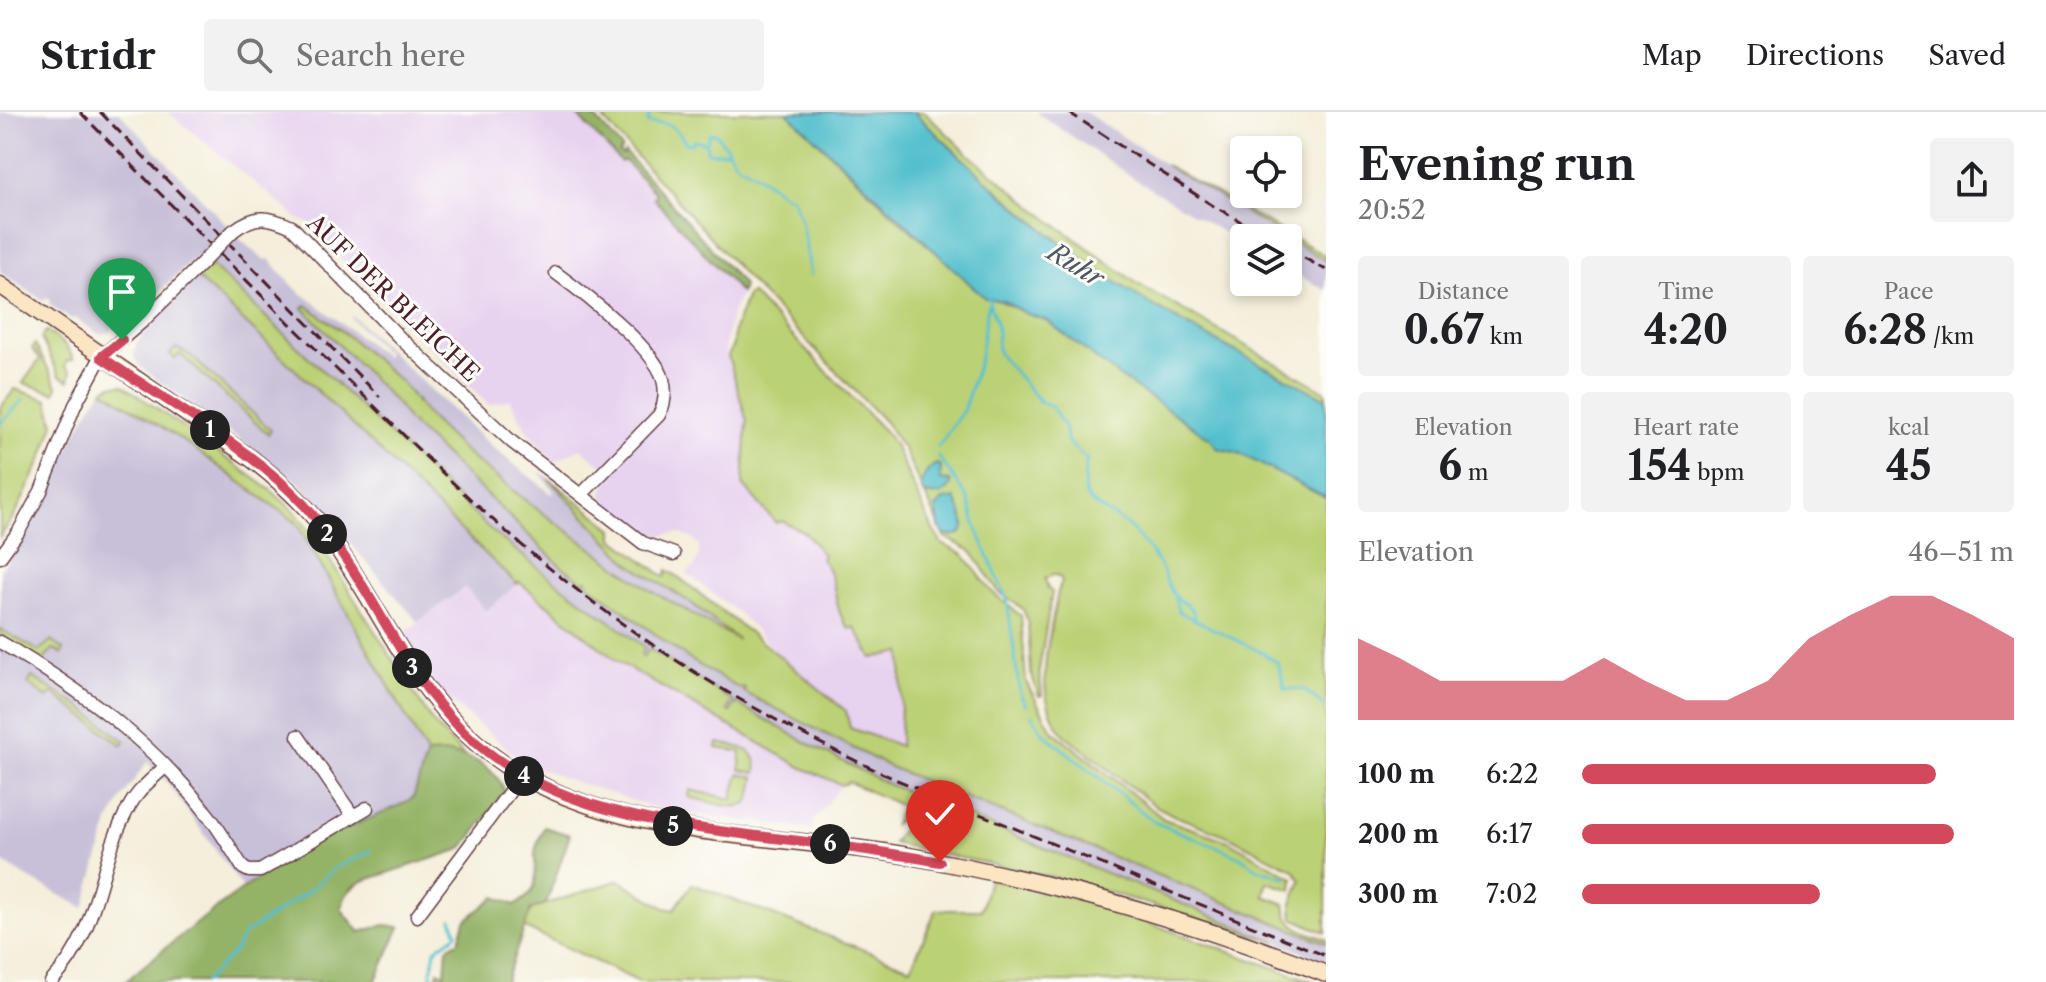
<!DOCTYPE html>
<meta charset="utf-8">
<style>
body{margin:0;font-family:"Libre Caslon Text",serif;background:#f2f2f2;color:#202124;height:100vh;display:flex;flex-direction:column;font-size:30px;white-space:nowrap}
*{box-sizing:border-box;margin:0}
p{font-size:26px;color:#757577}
.icon{flex:none;width:44px;height:44px;fill:none;stroke:currentColor;stroke-width:2;stroke-linecap:round;stroke-linejoin:round}
.map{position:relative;flex:1;overflow:hidden}
.sheet{display:flex;flex-direction:column;background:#fff;width:720px}
.sheet>*{flex:none}
.fabs{position:absolute;left:1230px;top:24px;display:grid;gap:16px}
.fabs a{display:grid;place-items:center;width:72px;height:72px;border-radius:8px;background:#fff;box-shadow:0 4px 12px #0003;font-size:40px}
.pin{position:absolute;display:grid;place-items:center;width:68px;height:68px;color:#fff;margin:-82px -34px;border-radius:50% 50% 50% 0;rotate:-45deg;box-shadow:0 0 8px #0007}
.pin .icon{rotate:45deg}
.km{position:absolute;width:40px;height:40px;margin:-20px;border-radius:50%;background:#222;color:#fff;font-size:22px;line-height:40px;text-align:center}
.round{display:grid;place-items:center;flex:none;width:84px;height:84px;border-radius:8px;background:#f2f2f2}
.summary{display:flex;align-items:center;justify-content:space-between;height:136px;padding:0 32px}
h1{font-size:44px;font-weight:800;line-height:60px}
.metrics{display:grid;grid-template-columns:repeat(3,1fr);gap:12px;height:136px;padding:8px 32px}
.metrics div{display:grid;align-content:center;border-radius:8px;background:#f2f2f2;text-align:center}
.metrics b{font-size:40px;font-weight:800}
.metrics small{font-size:22px;font-weight:400}
.metrics p{font-size:22px}
.chart{height:224px;padding:16px 32px}
.chart p{display:flex;justify-content:space-between}
.chart svg{width:100%;height:144px;margin-top:8px;fill:#d1495b;opacity:.7}
ul{padding:0 32px;list-style:none;font-size:26px}
li{display:grid;grid-template-columns:128px 96px 1fr;align-items:center;height:60px}
li i{height:20px;border-radius:10px;background:#d1495b}
header{display:flex;align-items:center;gap:48px;box-sizing:border-box;height:112px;padding:0 40px;background:#fff;border-bottom:2px solid #e0e0e0}
header strong{font-size:38px}
nav{display:flex;gap:44px;margin-inline-start:auto;font-size:28px}
.search{width:560px;height:72px;background:#f2f2f2;display:flex;align-items:center;gap:20px;box-sizing:border-box;padding:0 28px;border-radius:8px;color:#757577;font-size:30px}
main{display:flex;flex:1;min-height:0}
.map>svg:first-child{display:block}
.built{fill:#e7d2ef}
.industrial{fill:#c8bfd8}
.green{fill:#bbd175;stroke:#827850;stroke-width:2}
.forest{fill:#94b366;stroke:#6f6948;stroke-width:2}
.water{fill:#53bfcd;stroke:#4e6f7c;stroke-width:2}
.lines{fill:none;stroke-linecap:round;stroke-linejoin:round}
.stream{stroke:#53bfcd;stroke-width:3}
.street-casing{stroke:#643e45;stroke-width:15}
.secondary-casing{stroke:#643e45;stroke-width:19}
.street{stroke:#fff;stroke-width:12}
.secondary{stroke:#fbe6c3;stroke-width:16}
.rail{stroke:#4a1f2b;stroke-width:3;stroke-dasharray:12 6;stroke-linecap:butt}
.street-bridge-casing{stroke:#643e45;stroke-width:15;stroke-linecap:butt}
.street-bridge{stroke:#fff;stroke-width:12}
.route-casing{stroke:#fff;stroke-width:16}
.route{stroke:#d1495b;stroke-width:10}
.labels{text-anchor:middle;stroke-width:6;stroke-linejoin:round;paint-order:stroke}
.street-label{font-size:24px;fill:#4a1f2b;stroke:#fdfcf7}
.water-label{font-size:26px;font-style:italic;fill:#4d5764;stroke:#fdfcf7}
</style>
<header>
<strong>Stridr</strong>
<div class="search"><svg class="icon" aria-label="search" viewBox="0 0 24 24"><circle cx="10" cy="10" r="6"/><path d="M15 15l6 6"/></svg>Search here</div>
<nav><a>Map</a><a>Directions</a><a>Saved</a></nav>
</header>
<main>
<div class="map">
<svg width="1326" height="870" viewBox="0 0 1326 870">
<rect width="100%" height="100%" fill="#fdfcf7"/>
<filter id="ink" filterUnits="userSpaceOnUse"><feTurbulence type="fractalNoise" baseFrequency=".0125" numOctaves="2"/><feDisplacementMap in="SourceGraphic" scale="16" xChannelSelector="R" yChannelSelector="G"/><feConvolveMatrix kernelMatrix="1 2 1 2 8 2 1 2 1" color-interpolation-filters="sRGB"/></filter>
<filter id="wash" filterUnits="userSpaceOnUse"><feTurbulence type="fractalNoise" baseFrequency=".006" numOctaves="4" result="noise"/><feDisplacementMap in="SourceGraphic" scale="32" xChannelSelector="R" yChannelSelector="G"/><feGaussianBlur stdDeviation="1.8" result="paint"/><feColorMatrix in="noise" values="0 0 0 0 0 0 0 0 0 0 0 0 0 0 0 0 0 1.4 0 .05"/><feComposite in="paint" operator="in"/></filter>
<g filter="url(#wash)">
<rect width="100%" height="100%" fill="#f4eeda"/>
<!-- built -->
<path class="built" d="M168,0H574L621,50L624,47L656,82L653,85L741,181L731,203L724,237L747,309L746,337L782,409L806,421L823,443L822,447L829,457L841,509L853,515L872,546L902,540L900,635L849,616L741,503L686,461L694,455L699,445V433L693,427L678,421L653,424L647,422L604,389L602,379L614,362L580,336L554,350L526,317L510,287L489,293L362,169L307,110L300,108Z
M519,470L618,550L803,656L842,673L813,709V718L658,697L567,667L523,650L438,578L403,522L466,474Z"/>
<!-- industrial -->
<path class="industrial" d="M0,0H119L243,130L264,148L269,147L296,177L385,244L387,241L351,206L352,204L492,335L552,382L554,380L539,359L549,366L630,452L691,491L739,528L650,478L533,394L468,343L427,303L402,271L342,219L306,193L360,257L396,291L409,309L560,453L587,468L589,473L686,545L739,577L741,574L745,577L744,580L751,584L890,655L1326,831V850L890,673L818,637L736,591L730,601L727,599L733,589L648,538L643,545L640,542L645,536L493,420L198,143L155,184L108,221L99,222L75,206L72,207L61,201L49,192L50,188L46,186L44,189L0,160Z
M1036,0H1085L1166,53L1285,126H1244V133L1141,71Z
M1288,128L1326,149V178L1288,158Z
M197,166L293,253L358,320L517,472L486,499L465,475L418,510L297,369L140,255L134,244L136,231Z
M103,278L182,328L297,411L427,642L413,686L386,702L344,716L243,776L166,669L147,650L123,684L109,710L84,796L19,761L0,748V459L28,421L85,304Z"/>
<!-- green -->
<path class="green" d="M597,0H787L900,109L956,158L994,186L1027,202L1046,208L1120,265L1211,327L1217,336L1239,341L1326,386V821L1293,806L1292,792L1301,768L1294,758L1228,724L1175,704L1154,693L1065,623C1030,585 1050,526 1058,480L1062,469L1060,465L1054,462L1045,467L1048,477L1052,480L1039,558L1042,583L1039,584L1031,561L1028,509L1023,497L999,480L971,439L945,425L903,336L885,310L755,175Z
M914,0H925L968,42L1048,107L1138,172L1326,280V287C1250,246 1170,208 1098,158C1032,112 972,57 914,0Z
M1166,53L1326,144V149Z
M211,153L493,420L551,466L645,535L641,542L643,545L649,537L733,589L727,598L730,600L736,591L818,637L890,673L1276,830L1074,770L893,731L910,706L904,705L894,712L902,694L849,670L842,673L803,656L618,550L519,470L517,472C410,370 306,265 197,166Z
M751,181L886,321L894,332L933,418L942,432L964,443L992,480L1021,504L1026,570L1052,618L1164,707L1228,729L1293,766L1292,778L1267,770L1264,784L1285,792C1286,816 1305,819 1326,827V831L890,655L751,584L743,579L745,576L741,575L740,577L686,545L589,473L587,468L582,469L560,453L409,309L396,291L303,196L306,193L342,219L402,271L427,303L468,343L533,394L650,478L738,528L691,491L630,452L549,367L613,417V426L665,465L667,458L677,464L782,546L846,599L850,616L900,634L902,540L872,546L854,515L850,517C831,499 840,467 821,447L823,443L806,421L782,409L776,411L743,373L747,309L728,244L733,233L734,218L747,184Z
M46,219C58,227 68,233 73,247L67,249L65,254L71,260L69,269L59,263L41,226Z
M35,232L57,274L55,281L23,271L40,247L32,237Z
M176,236L190,243L271,318L268,322L180,242L175,247L170,242Z
M112,273H123L149,291L272,379L296,401L319,431L433,611L463,643L427,642L297,411L182,328L103,278Z
M15,277L48,288L54,312L43,344L16,401L0,425V296Z
M0,517L39,539L51,529L64,538L62,542L53,537L43,549L0,523Z
M32,565L79,594L125,629L122,633L53,581L47,586L28,572Z
M718,631C738,635 760,635 756,661L740,658L741,640L717,636Z
M739,662L755,665C753,673 753,685 748,691C738,700 702,688 689,685L690,678L732,687Z
M989,767L1090,790L1314,870H639L523,815L531,797L619,768L665,796L674,798L692,772L911,856L936,798H981Z"/>
<!-- forest -->
<path class="forest" d="M574,0H590L622,36L619,41L623,43L625,40L740,169L743,173L741,181L653,86L656,82L624,48L621,50Z
M448,641C471,644 497,656 505,680L462,737L363,769C350,776 345,782 341,797L360,820L384,813L400,815L375,870H125C184,819 245,771 313,732C345,714 381,705 413,686L427,642Z
M544,715L570,723L546,792L531,797L505,870H435L438,859L445,862L447,836L459,829L465,809L495,785L515,793C543,778 534,767 535,741C536,732 541,723 544,715Z"/>
<!-- water -->
<path class="water" d="M787,0H914C972,57 1032,112 1098,158C1169,208 1250,246 1326,287V386L1239,341L1217,336L1211,327L1120,265L1046,208L1027,202L1004,189L985,186Z
M937,352L941,354L940,368L950,369L951,373C945,383 935,386 923,381C918,371 927,356 937,352Z
M955,387C962,402 976,427 945,423L939,415L936,395L943,388Z"/>
<g class="lines">
<!-- stream -->
<path class="stream" d="M651,0L647,11C669,11 673,11 686,31L691,32L694,28L706,31L707,39L712,41L728,39L737,52L753,60L786,84L792,85L801,108L811,163
M707,30L709,22L715,21L728,37
M989,184C988,195 996,204 997,216C999,225 995,232 999,242L1040,290L1052,295L1064,314L1068,330L1087,348C1085,355 1083,377 1086,384C1090,394 1120,405 1130,416C1142,429 1154,442 1163,459C1166,467 1170,480 1177,486C1186,494 1194,494 1195,508L1263,541L1278,551L1285,577H1303L1326,595
M0,312L23,288
M938,335L964,297L979,249L988,193
M938,344L968,386L976,415L1007,488L1020,581L1026,593
M1175,487L1178,499L1195,508
M1032,603L1044,622L1156,711L1218,735L1240,745L1258,757L1287,766
M205,870L235,839L244,822L309,779L335,756L371,739
M430,870L435,838L457,822L452,807"/>
</g>
</g>
<g filter="url(#ink)">
<g class="lines">
<defs>
<path id="street" d="M233,119C255,102 268,104 292,115L400,226L512,330L643,431L674,442
M556,161C583,181 654,235 663,267C666,279 665,292 659,303L581,383
M0,445L19,419L41,379L75,293L101,245L143,209L195,158
M0,530C80,577 152,629 209,704C221,720 232,738 243,756L249,759H260L367,696
M298,624L353,704
M417,804L522,663
M51,870C102,817 96,754 129,695C138,678 152,667 166,654"/>
<path id="secondary" d="M0,173L252,347C279,368 303,390 324,417C386,500 416,595 507,654C621,729 778,721 909,744C1052,769 1191,809 1326,862"/>
</defs>
<!-- street casing -->
<use href="#street" class="street-casing"/>
<!-- secondary casing -->
<use href="#secondary" class="secondary-casing"/>
<!-- street -->
<use href="#street" class="street"/>
<!-- secondary -->
<use href="#secondary" class="secondary"/>
<!-- rail -->
<path class="rail" d="M80,0C174,96 269,192 366,286C433,352 501,420 576,477C675,554 782,616 897,668L1326,844
M100,0L380,285
M1068,0L1212,93L1269,126
M1288,137L1326,158"/>
<defs>
<path id="street-bridge" d="M195,158L233,119"/>
</defs>
<!-- street-bridge casing -->
<use href="#street-bridge" class="street-bridge-casing"/>
<!-- street-bridge -->
<use href="#street-bridge" class="street-bridge"/>
</g>
</g>
<g class="lines" filter="url(#ink)">
<defs>
<path id="route" d="M122,228L101,245C166,289 253,337 305,394C389,487 409,604 528,666C610,709 701,717 791,728C841,734 891,741 940,750"/>
</defs>
<!-- route casing -->
<use href="#route" class="route-casing"/>
<!-- route -->
<use href="#route" class="route"/>
</g>
<g class="labels">
<!-- street labels -->
<g class="street-label">
<text transform="translate(393 186) rotate(44)" y="8">AUF DER BLEICHE</text>
</g>
<!-- water labels -->
<g class="water-label">
<text transform="translate(1076 153) rotate(31)" y="9">Ruhr</text>
</g>
</g>
</svg>
<div class="fabs">
<a><svg class="icon" aria-label="locate" viewBox="0 0 24 24"><circle cx="12" cy="12" r="6"/><path d="M12 2v4M12 18v4M2 12h4M18 12h4"/></svg></a>
<a><svg class="icon" aria-label="layers" viewBox="0 0 24 24"><path d="M12 4l9 5-9 5-9-5zM3 14l9 5 9-5"/></svg></a>
</div>
<div class="pin" style="left:122px;top:228px;background:#1e9e55"><svg class="icon" aria-label="arrive" viewBox="0 0 24 24"><path d="M6 21V4h12l-3 4 3 4H6"/></svg></div>
<div class="pin" style="left:940px;top:750px;background:#d93025"><svg class="icon" aria-label="check" viewBox="0 0 24 24"><path d="M5 12l5 5 9-10"/></svg></div>
<b class="km" style="left:210px;top:318px">1</b>
<b class="km" style="left:327px;top:422px">2</b>
<b class="km" style="left:412px;top:556px">3</b>
<b class="km" style="left:524px;top:664px">4</b>
<b class="km" style="left:673px;top:714px">5</b>
<b class="km" style="left:830px;top:732px">6</b>
</div>
<section class="sheet">
<div class="summary"><div><h1>Evening run</h1><p>20:52</p></div><a class="round"><svg class="icon" aria-label="share" viewBox="0 0 24 24"><path d="M12 15V3M7 8l5-5 5 5M5 13v7h14v-7"/></svg></a></div>
<div class="metrics">
<div><p>Distance</p><b>0.67<small> km</small></b></div>
<div><p>Time</p><b>4:20</b></div>
<div><p>Pace</p><b>6:28<small> /km</small></b></div>
</div>
<div class="metrics">
<div><p>Elevation</p><b>6<small> m</small></b></div>
<div><p>Heart rate</p><b>154<small> bpm</small></b></div>
<div><p>kcal</p><b>45</b></div>
</div>
<div class="chart"><p><span>Elevation</span>46–51 m</p>
<svg viewBox="0 0 160 44" preserveAspectRatio="none"><path d="M0 44V19L10 25L20 32L30 32L40 32L50 32L60 25L70 32L80 38L90 38L100 32L110 19L120 12L130 6L140 6L150 12L160 19V44z"/></svg>
</div>
<ul>
<li><b>100 m</b>6:22<i style="width:82%"></i></li>
<li><b>200 m</b>6:17<i style="width:86%"></i></li>
<li><b>300 m</b>7:02<i style="width:55%"></i></li>
</ul>
</section>
</main>
